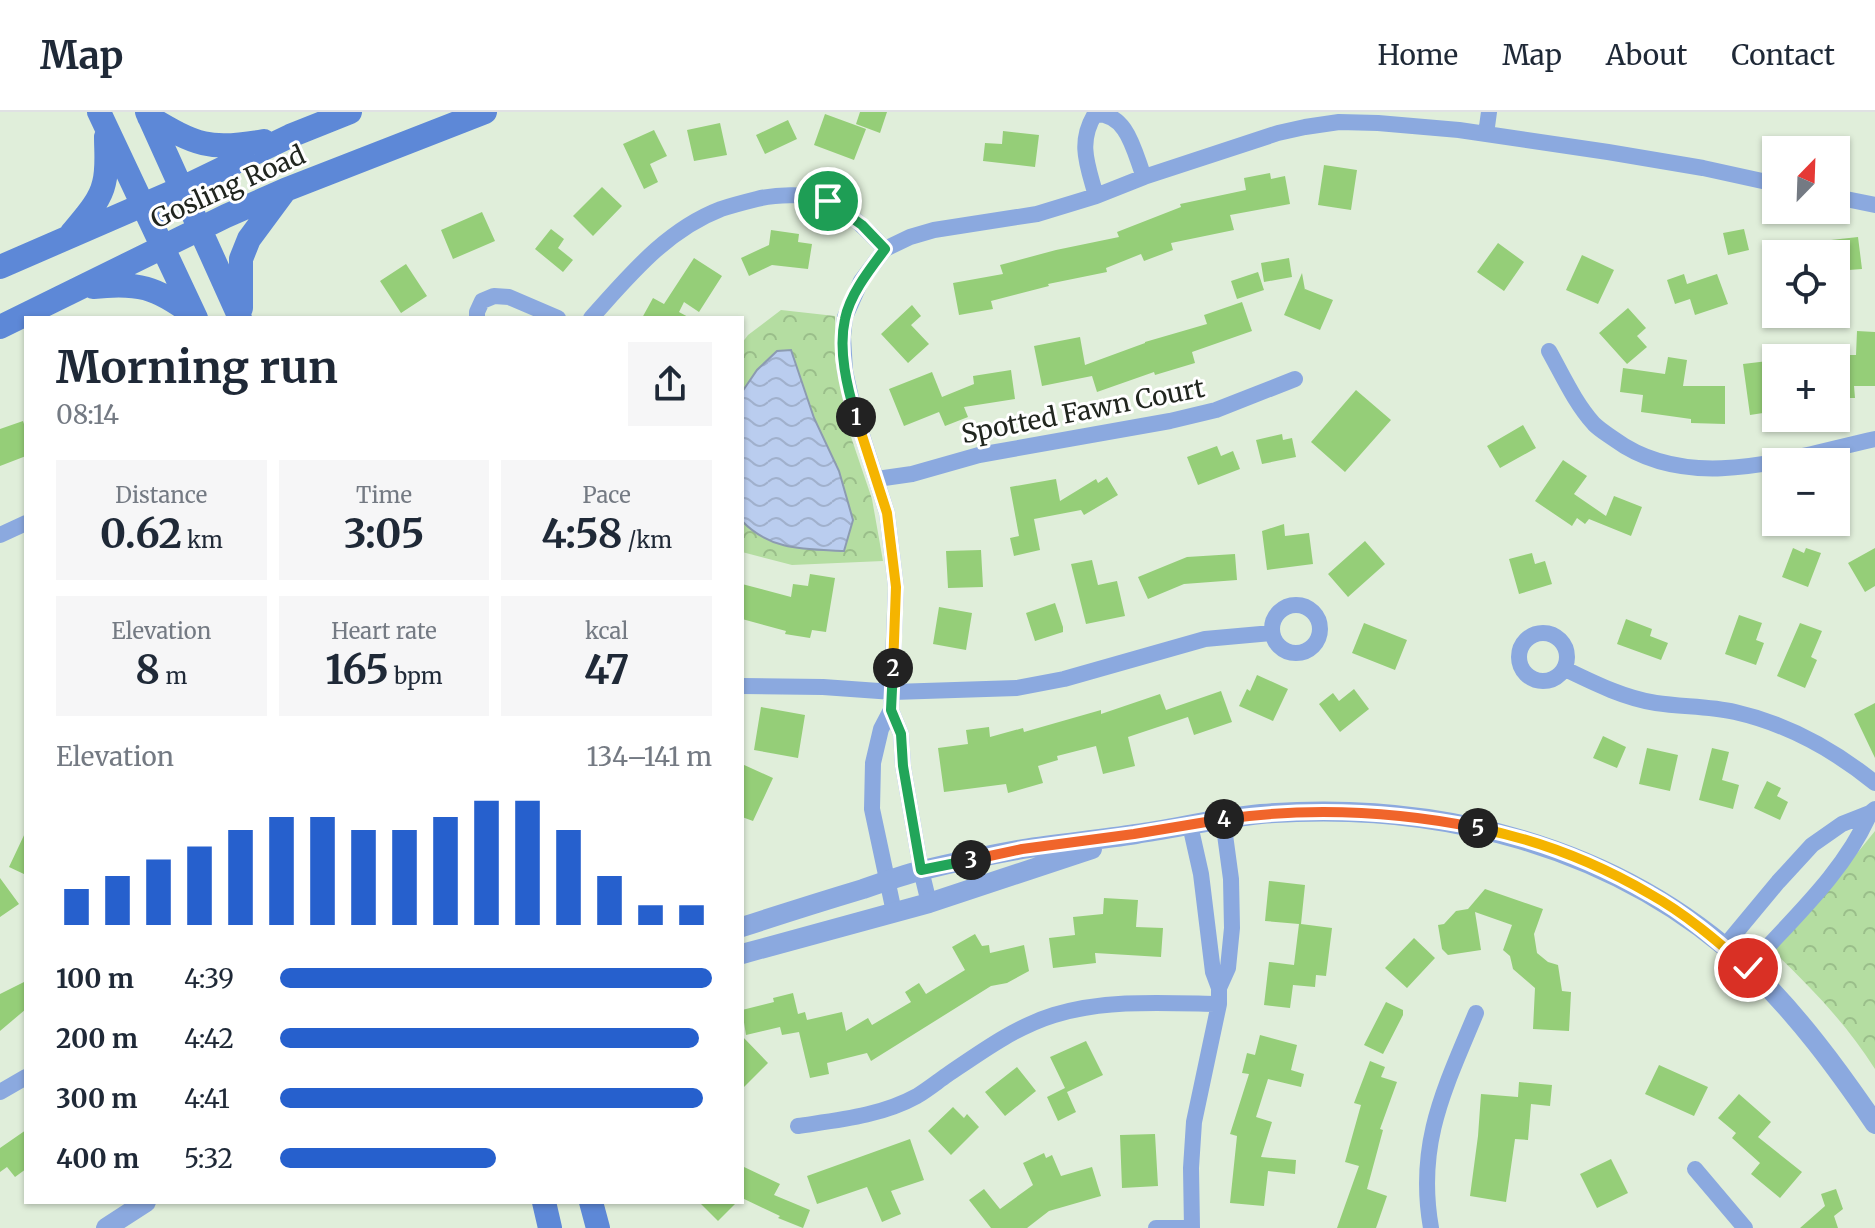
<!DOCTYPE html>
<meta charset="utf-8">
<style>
body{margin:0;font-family:Merriweather,serif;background:#f6f6f7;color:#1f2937;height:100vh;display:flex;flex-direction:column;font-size:30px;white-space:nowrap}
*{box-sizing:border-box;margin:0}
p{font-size:26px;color:#747a83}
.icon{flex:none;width:44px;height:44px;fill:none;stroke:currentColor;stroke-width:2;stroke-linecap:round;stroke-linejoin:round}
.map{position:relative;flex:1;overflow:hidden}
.drawer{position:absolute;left:24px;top:204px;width:720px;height:888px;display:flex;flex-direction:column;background:#fff;border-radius:0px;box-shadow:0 2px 6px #0004}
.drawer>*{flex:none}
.needle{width:52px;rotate:23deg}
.controls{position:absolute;left:1762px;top:24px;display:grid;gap:16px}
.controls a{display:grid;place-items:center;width:88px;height:88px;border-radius:0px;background:#fff;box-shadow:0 2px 6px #0004;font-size:40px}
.pin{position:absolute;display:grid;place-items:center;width:68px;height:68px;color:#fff;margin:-34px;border:4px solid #fff;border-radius:50%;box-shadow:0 2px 8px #0007}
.km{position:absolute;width:40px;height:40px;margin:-20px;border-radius:50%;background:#222;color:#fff;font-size:22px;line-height:40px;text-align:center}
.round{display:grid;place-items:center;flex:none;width:84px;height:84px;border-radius:0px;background:#f6f6f7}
.summary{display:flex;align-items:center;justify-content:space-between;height:136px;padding:0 32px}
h1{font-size:44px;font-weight:700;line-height:60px}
.stats{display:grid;grid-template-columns:repeat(3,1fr);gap:12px;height:136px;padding:8px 32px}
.stats div{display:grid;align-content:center;border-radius:0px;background:#f6f6f7;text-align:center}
.stats b{font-size:40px;font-weight:700}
.stats small{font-size:22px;font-weight:400}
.stats p{font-size:22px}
.chart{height:224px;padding:16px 32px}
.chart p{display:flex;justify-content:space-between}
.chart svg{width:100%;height:144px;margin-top:8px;stroke:#2660cd;stroke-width:6}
ul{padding:0 32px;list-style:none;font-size:26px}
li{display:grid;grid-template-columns:128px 96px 1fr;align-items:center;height:60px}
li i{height:20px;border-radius:10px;background:#2660cd}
header{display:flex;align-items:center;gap:48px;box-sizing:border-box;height:112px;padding:0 40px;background:#fff;border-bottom:2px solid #e0e1e3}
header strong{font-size:38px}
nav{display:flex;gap:44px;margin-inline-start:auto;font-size:28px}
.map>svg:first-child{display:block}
.forest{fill:url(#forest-crowns)}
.water{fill:url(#water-waves);stroke:#8c9bb1;stroke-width:2}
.building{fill:#95ce78}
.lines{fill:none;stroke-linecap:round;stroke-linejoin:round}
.minor{stroke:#8ba9df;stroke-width:16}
.tertiary{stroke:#8ba9df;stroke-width:20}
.secondary{stroke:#5d88d7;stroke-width:24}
.split-1-casing{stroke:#fff;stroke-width:16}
.split-2-casing{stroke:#fff;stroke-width:16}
.split-3-casing{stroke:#fff;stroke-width:16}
.split-4-casing{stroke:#fff;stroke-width:16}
.split-5-casing{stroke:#fff;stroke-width:16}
.split-6-casing{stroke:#fff;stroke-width:16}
.split-1{stroke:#22a559;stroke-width:10}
.split-2{stroke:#f5b400;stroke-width:10}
.split-3{stroke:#22a559;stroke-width:10}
.split-4{stroke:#f0652b;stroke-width:10}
.split-5{stroke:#f0652b;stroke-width:10}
.split-6{stroke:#f5b400;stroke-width:10}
.labels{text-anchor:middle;stroke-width:6;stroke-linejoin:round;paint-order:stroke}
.street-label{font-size:26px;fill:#21261f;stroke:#fff}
</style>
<header>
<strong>Map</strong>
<nav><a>Home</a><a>Map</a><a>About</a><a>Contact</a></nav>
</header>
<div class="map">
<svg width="1875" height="1116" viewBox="0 0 1875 1116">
<defs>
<pattern id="forest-crowns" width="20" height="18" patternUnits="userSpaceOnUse" patternTransform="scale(2)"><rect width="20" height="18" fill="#b4dda1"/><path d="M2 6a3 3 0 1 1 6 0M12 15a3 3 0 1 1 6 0" fill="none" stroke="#9abe8a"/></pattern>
<pattern id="water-waves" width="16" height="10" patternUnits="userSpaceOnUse" patternTransform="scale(2)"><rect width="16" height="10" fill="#bacdef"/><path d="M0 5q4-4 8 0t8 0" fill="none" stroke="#a0b0cc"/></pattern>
</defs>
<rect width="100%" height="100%" fill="#e0eeda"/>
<!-- forest -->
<path class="forest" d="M781,198L835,204V248L850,322L872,387L883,449L792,453L742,440V231L748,223Z
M1875,719V957C1845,910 1812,877 1772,838L1820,787Z"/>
<!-- water -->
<path class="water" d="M791,238L814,306L839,359L853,408L844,439C805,437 771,439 742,409V280L757,258L777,239Z"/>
<!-- building -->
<path class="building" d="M860,0H887L880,21L856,12Z
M825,2L866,17L854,48L814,33Z
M788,8L797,27L765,42L756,23Z
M720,11L727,43L694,49L687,18Z
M654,18L667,44L650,52L658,70L644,77L623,32Z
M1003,19L1039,23L1035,55L983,49L985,31L1002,32Z
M1324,53L1357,58L1351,98L1318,93Z
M1270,61L1271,67L1285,64L1290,92L1230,103L1234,118L1171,131L1173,138L1144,149L1141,142L1106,156L1107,160L1048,172L1049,174L991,189L993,197L959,203L953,171L1003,162L1000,153L1056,138L1119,125L1117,120L1181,95L1180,92L1246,78L1244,66Z
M602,75L622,94L593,124L573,104Z
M482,100L495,129L453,147L441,118Z
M551,117L564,127L558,136L573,148L563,160L535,137Z
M1744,117L1749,138L1728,143L1723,121Z
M771,118L799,122L798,130L812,132L808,157L772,153L749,164L741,146L769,133Z
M1858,125L1862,157L1836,159V142H1832L1831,128Z
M1498,131L1524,150L1504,179L1477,160Z
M1582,143L1614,158L1598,192L1566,178Z
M694,146L722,164L699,200L684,190L679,200L690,206H642L653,186L664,192Z
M1289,146L1292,165L1264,170L1261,151Z
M406,152L427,184L401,201L380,169Z
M1258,160L1264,178L1237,187L1231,169Z
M1302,161L1305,178V177L1333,188L1320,218L1284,203Z
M1684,162L1687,172L1717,162L1728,192L1695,203L1690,187L1675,192L1667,168Z
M1242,190L1252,219L1192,240L1195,251L1155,263L1154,260L1097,280L1092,264L1042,274L1034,234L1080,225L1085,253L1145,231V230L1207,212L1204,203Z
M912,193L921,204L911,213L929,232L908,251L881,222Z
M1628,196L1646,216L1637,224L1647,235L1627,252L1599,221Z
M1857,219L1875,220V274H1854L1855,286H1836V243H1856Z
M1668,245L1687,248L1683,274H1725V312L1691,311V307L1641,300L1643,283L1620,280L1623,256L1665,262Z
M1768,249L1771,270H1776V299L1750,303L1743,252Z
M1011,258L1015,287L964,295L968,305L945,314L939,300L904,314L889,277L932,260L942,285L974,272L973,264Z
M1356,278L1391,308L1345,360L1311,330Z
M23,309L26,318V344L0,354V317Z
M1523,313L1536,336L1500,356L1487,334Z
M1282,322L1283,328L1292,326L1296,345L1262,352L1256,328Z
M1217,334L1221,344L1233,339L1240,357L1198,373L1187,345Z
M1563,348L1587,364L1574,382L1606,404L1614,384L1642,395L1631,424L1589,407L1585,412L1577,406L1572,414L1535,389Z
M1107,365L1118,383L1084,403L1081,398L1034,407L1040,438L1014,444L1010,426L1019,424L1010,375L1056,367L1060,389L1096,367L1098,371Z
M1284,412L1285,424L1309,421L1313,452L1267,458L1262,419Z
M1365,429L1385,452L1348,485L1328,462Z
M1793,436L1804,441L1806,436L1821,441L1808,475L1782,465Z
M1875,436V474L1865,480L1848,451Z
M981,438L983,475L948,476L946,439Z
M1532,441L1535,452L1545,449L1552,472L1519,482L1509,447Z
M1235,442L1237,468L1184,472L1148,487L1138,465L1187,445Z
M1092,448L1098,473L1117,469L1125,504L1086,512L1071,452Z
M810,462L835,466L826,520L812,518L810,526L785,522L786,519L742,507V472L791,485L793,472L808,474Z
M1055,491L1063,515V520L1035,529L1026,501Z
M939,495L972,501L966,538L933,532Z
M1739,503L1762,511L1756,528L1764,531L1756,553L1725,542Z
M1626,507L1652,517L1650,524L1668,531L1661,548L1617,532Z
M1364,511L1407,528L1395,558L1352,541Z
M1800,511L1822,519L1811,545L1817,548L1805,576L1777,564Z
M1257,563L1288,577L1273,609L1239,594L1247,577L1250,579Z
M1354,577L1369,597L1340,620L1319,592L1333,581L1339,589Z
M1221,579L1232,610L1194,623L1188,605L1128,625L1135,654L1103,662L1096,634L1057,644L1058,648L1038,654L1043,671L1008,681L1006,672L944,680L938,636L968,632L966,618L989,615L990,625L1023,616L1024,620L1101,598V602L1160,582L1166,598Z
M1875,591V646L1854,602Z
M761,595L805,603L798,646L754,638Z
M1603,624L1626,635L1617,656L1593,646Z
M1647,636L1678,643L1670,679L1639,672Z
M1712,636L1729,640L1722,668L1739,673L1733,697L1699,688Z
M742,652L773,666L753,709L742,705Z
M1767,669L1781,676L1777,684L1788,690L1780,708L1754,696Z
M26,719V763L9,755Z
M0,766L19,792L0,805Z
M1269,769L1305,773L1301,812L1332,816L1326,864L1316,863L1315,875L1293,873L1290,896L1264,893L1269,850L1294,853L1299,812L1265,809Z
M1485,777L1543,797L1534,822L1537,841L1548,850L1558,853L1562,879L1571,880L1569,919L1533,917L1535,876L1513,857L1510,844L1503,838L1512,813L1475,800L1481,838L1448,843L1442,837L1438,813L1444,812L1456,799L1468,797Z
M1104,786L1138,788L1136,815L1163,816L1161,845L1095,841L1096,851L1053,856L1049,826L1075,823L1073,805L1103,802Z
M975,822L982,834L989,833L990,841L1024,833L1029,859L1007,871L991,874L871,949L867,941L827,951L829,962L810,966L799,920L782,923L780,915L746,923L742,898L774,890L773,886L793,881L798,902L805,900L807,908L842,900L846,919L868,906L872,913L911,890L905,880L919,871L926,882L965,858L952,835Z
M1414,826L1435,846L1407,876L1385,856Z
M26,869V897L0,919V882Z
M1386,890L1403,898V903L1383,942L1364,933Z
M1260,923L1297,933L1291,958L1304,962L1301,975L1268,967L1256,1005L1272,1010L1261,1045L1296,1048L1295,1062L1268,1059L1264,1094L1230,1091L1237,1024L1230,1022L1249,962L1242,961L1247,941L1255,943Z
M742,924L768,951L742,977Z
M1086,929L1103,963L1067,980L1076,1000L1058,1009L1047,985L1065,976L1050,945Z
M1370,949L1385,955L1381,965L1397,970L1380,1017L1383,1018L1367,1077L1387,1084L1376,1116H1337L1359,1054L1345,1050L1361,993L1354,991Z
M1659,953L1708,975L1694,1004L1645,982Z
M1017,955L1036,979L1005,1004L985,980Z
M1519,970L1552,973L1550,994L1531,992L1528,1028L1515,1027L1506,1090L1470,1084L1478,1024L1481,982L1518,985Z
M1739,982L1771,1010L1758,1025L1802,1060L1780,1086L1751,1062L1760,1051L1732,1026L1736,1021L1718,1006Z
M953,995L964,1006L967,1002L979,1015L951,1043L928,1019Z
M26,1018V1057L15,1065L7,1055L0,1060V1036Z
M1155,1022L1158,1074L1122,1076L1120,1023Z
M910,1027L924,1068L891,1079L901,1102L882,1110L867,1075L817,1092L807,1064Z
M1044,1041L1046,1046L1052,1043L1061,1064L1092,1055L1101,1084L1049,1099L1027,1116H991L969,1088L984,1077L1000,1097L1033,1073L1023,1051Z
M1611,1047L1628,1081L1597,1096L1580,1062Z
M742,1054L780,1072L774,1083L810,1098L803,1116L778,1106L780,1104L742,1086Z
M1836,1077L1843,1097L1834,1104L1838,1116H1800L1825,1094L1821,1082Z
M699,1090H737L718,1109Z"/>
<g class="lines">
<!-- minor -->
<path class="minor" d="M1486,22L1489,0
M1096,84C1088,54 1077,31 1095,2C1128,1 1134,40 1144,65
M1836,85L1875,93
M477,206V200L482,189L494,184L509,185L558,206
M591,206C629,164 666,118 721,97C733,93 745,90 757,87C777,82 810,81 829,90C851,101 869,120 885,137
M1549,239C1563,264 1575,291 1594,312C1600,318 1607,322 1614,327C1690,383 1792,345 1875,327
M877,367L912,362L979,343L1170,309L1216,298L1295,267
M0,423L26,411
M1272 517a24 24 0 1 1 48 0a24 24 0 1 1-48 0Z
M1519 545a24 24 0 1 1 48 0a24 24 0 1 1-48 0Z
M1565,557C1594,571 1624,586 1656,591C1682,595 1709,594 1735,600C1788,612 1833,637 1875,671
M742,574L823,575L893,580L1017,576L1064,567L1205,527L1272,521
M891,598L901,622L903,654L921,758L929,791
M1190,713L1201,762L1213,860L1219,876V892L1194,1010L1191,1056L1192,1116
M894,800L872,697L873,651L881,617L891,598L896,475L887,401L853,295L845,259L843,225L845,205L861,169L885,137L910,125L934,118L1037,102L1096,84L1144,65L1278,21L1305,15L1339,10L1378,11L1459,18L1608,40L1703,56L1776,72
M1724,835L1778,770L1812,733L1842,712L1870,701L1875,697
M1748,856C1791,808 1844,761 1870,701
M1219,876L1228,856L1232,816L1231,767L1223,708
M0,980L26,965
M798,1014C838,1008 881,1004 917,984C927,978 937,970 947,963C981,940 1015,915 1054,903C1107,887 1165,891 1219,892
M1695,1057L1745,1116
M1156,1116H1192
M1431,1116C1416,1031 1445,976 1476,901"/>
<!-- tertiary -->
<path class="tertiary" d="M742,815C782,802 823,789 863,777C883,770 903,763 923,758C956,750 989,743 1023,737C1060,731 1098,728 1136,722C1177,716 1219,706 1261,702C1436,688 1617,733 1748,855C1797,902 1837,956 1875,1012
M742,842L929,791L1092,737
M106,1116L146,1090"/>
<!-- secondary -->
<path class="secondary" d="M99,0L196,206
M147,0L240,206
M149,5C196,33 209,39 264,29
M71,122C83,107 100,90 104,71C108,56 106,40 106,25
M0,155L182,76L290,24L350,0
M93,175C138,170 156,175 192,202
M241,196V147L249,127L283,81
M0,215L226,104L285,78L485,0
M544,1090L550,1116
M591,1090L598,1116"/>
</g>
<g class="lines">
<defs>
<path id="split-1" d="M828,89L862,113L885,137C870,157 850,182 845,207C838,238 847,275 856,305"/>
<path id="split-2" d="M856,305L887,401L896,475L893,556"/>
<path id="split-3" d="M893,556L891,598L901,622L903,654L921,758L971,748"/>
<path id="split-4" d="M971,748L1022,737L1134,722L1224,707"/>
<path id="split-5" d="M1224,707C1309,695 1394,699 1478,716"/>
<path id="split-6" d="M1478,716C1538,728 1597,751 1650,782C1686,802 1717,829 1748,856"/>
</defs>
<!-- split-1 casing -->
<use href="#split-1" class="split-1-casing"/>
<!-- split-2 casing -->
<use href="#split-2" class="split-2-casing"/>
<!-- split-3 casing -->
<use href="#split-3" class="split-3-casing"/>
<!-- split-4 casing -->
<use href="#split-4" class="split-4-casing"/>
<!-- split-5 casing -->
<use href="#split-5" class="split-5-casing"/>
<!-- split-6 casing -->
<use href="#split-6" class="split-6-casing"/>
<!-- split-1 -->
<use href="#split-1" class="split-1"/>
<!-- split-2 -->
<use href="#split-2" class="split-2"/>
<!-- split-3 -->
<use href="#split-3" class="split-3"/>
<!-- split-4 -->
<use href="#split-4" class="split-4"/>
<!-- split-5 -->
<use href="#split-5" class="split-5"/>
<!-- split-6 -->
<use href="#split-6" class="split-6"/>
</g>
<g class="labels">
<!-- street labels -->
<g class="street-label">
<text transform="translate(228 75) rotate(-24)" y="9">Gosling Road</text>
<text transform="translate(1083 299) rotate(-11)" y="9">Spotted Fawn Court</text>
</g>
</g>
</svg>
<div class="controls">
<a><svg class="needle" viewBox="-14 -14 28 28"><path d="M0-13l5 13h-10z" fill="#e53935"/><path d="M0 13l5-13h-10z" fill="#747a83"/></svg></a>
<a><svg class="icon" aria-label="locate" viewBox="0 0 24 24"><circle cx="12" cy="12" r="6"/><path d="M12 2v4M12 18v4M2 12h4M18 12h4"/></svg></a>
<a>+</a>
<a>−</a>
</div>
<div class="pin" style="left:828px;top:89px;background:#1e9e55"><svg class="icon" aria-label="arrive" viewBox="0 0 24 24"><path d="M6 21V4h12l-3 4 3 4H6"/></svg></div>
<div class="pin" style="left:1748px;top:856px;background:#d93025"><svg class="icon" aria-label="check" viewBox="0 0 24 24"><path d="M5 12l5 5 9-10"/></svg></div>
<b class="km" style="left:856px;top:305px">1</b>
<b class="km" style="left:893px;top:556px">2</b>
<b class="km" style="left:971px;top:748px">3</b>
<b class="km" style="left:1224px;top:707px">4</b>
<b class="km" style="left:1478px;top:716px">5</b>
<section class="drawer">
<div class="summary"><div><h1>Morning run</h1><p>08:14</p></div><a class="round"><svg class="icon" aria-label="share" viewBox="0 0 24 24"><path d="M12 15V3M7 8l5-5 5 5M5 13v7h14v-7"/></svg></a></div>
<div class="stats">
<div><p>Distance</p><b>0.62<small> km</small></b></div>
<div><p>Time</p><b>3:05</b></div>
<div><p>Pace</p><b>4:58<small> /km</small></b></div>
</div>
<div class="stats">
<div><p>Elevation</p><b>8<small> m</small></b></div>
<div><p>Heart rate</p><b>165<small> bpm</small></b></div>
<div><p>kcal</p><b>47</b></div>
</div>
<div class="chart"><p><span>Elevation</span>134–141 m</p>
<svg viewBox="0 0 160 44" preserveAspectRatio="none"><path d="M5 44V33M15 44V29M25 44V24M35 44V20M45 44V15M55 44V11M65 44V11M75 44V15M85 44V15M95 44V11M105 44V6M115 44V6M125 44V15M135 44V29M145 44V38M155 44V38"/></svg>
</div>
<ul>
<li><b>100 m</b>4:39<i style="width:100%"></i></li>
<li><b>200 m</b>4:42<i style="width:97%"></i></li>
<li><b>300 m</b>4:41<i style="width:98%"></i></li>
<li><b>400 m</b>5:32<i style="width:50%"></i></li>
</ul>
</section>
</div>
